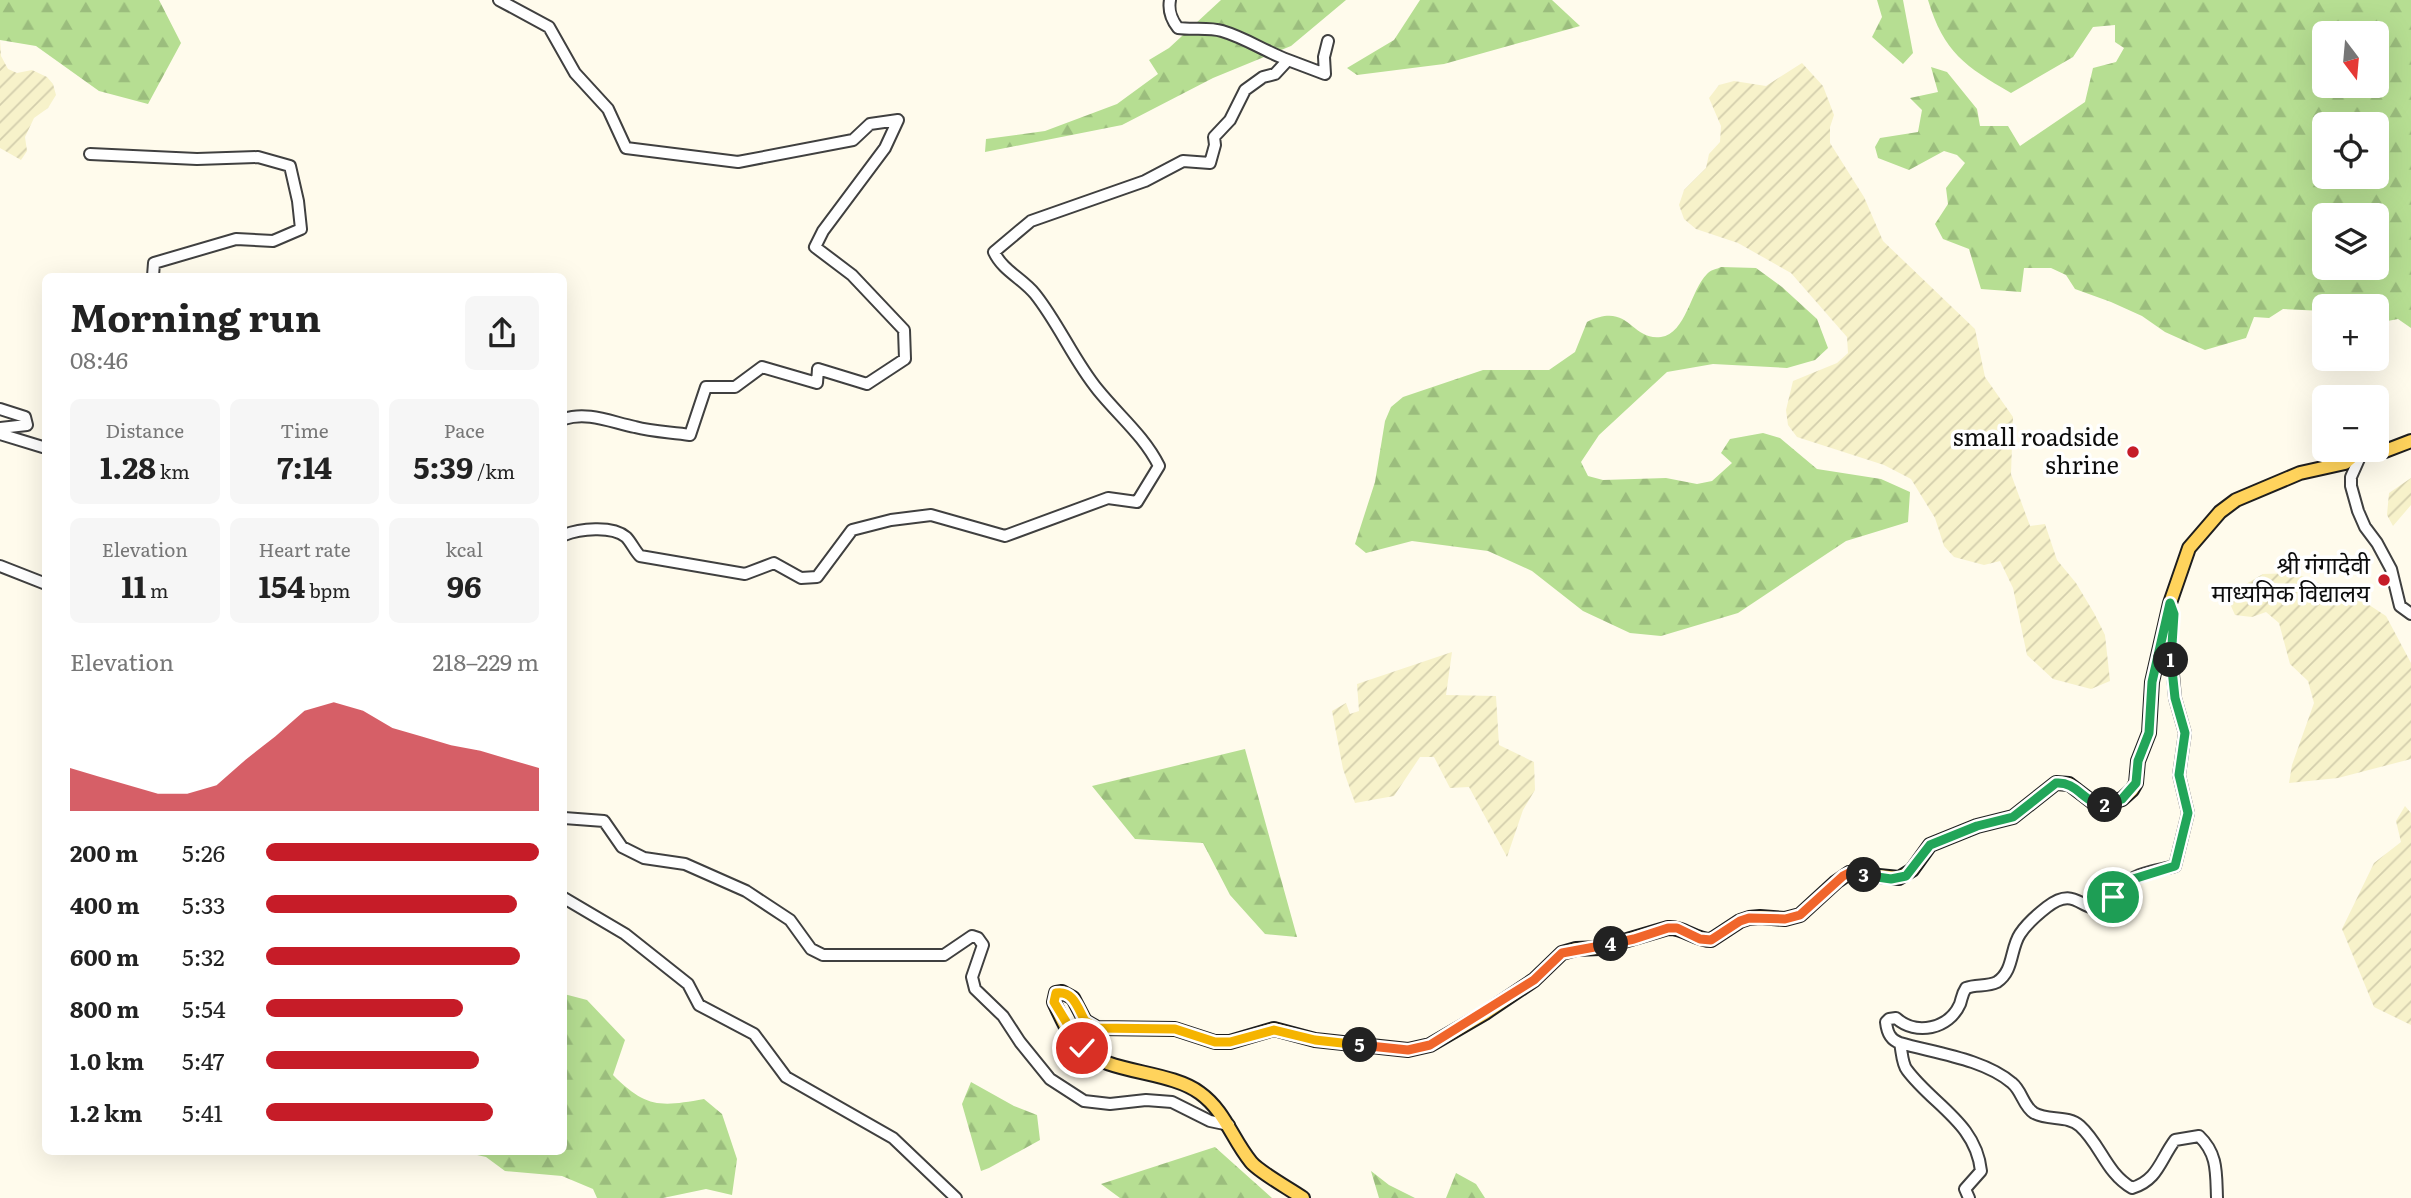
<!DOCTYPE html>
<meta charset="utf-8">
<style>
body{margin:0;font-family:Literata,"Noto Sans Devanagari",serif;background:#f6f6f6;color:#222;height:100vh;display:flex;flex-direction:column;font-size:26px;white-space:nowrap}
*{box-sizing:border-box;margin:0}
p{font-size:23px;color:#767676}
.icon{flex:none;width:38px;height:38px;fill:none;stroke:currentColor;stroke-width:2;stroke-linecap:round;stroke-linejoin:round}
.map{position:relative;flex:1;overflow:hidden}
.drawer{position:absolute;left:42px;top:273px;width:525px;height:882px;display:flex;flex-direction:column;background:#fff;border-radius:10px;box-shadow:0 7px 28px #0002}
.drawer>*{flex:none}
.needle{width:46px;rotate:164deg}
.buttons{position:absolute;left:2312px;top:21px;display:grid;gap:14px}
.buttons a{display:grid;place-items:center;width:77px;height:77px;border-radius:10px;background:#fff;box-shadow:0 7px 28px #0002;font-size:35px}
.pin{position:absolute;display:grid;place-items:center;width:60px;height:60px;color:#fff;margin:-30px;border:4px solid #fff;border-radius:50%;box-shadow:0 2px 7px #0007}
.km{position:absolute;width:35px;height:35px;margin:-18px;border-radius:50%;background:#222;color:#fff;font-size:19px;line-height:35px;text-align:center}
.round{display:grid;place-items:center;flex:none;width:74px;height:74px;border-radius:10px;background:#f6f6f6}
.summary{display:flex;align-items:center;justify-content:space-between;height:119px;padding:0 28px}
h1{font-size:38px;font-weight:700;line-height:52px}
.stats{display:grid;grid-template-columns:repeat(3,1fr);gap:10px;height:119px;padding:7px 28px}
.stats div{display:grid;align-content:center;border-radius:10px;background:#f6f6f6;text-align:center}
.stats b{font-size:30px;font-weight:700}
.stats small{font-size:19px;font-weight:400}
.stats p{font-size:19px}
.chart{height:196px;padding:14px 28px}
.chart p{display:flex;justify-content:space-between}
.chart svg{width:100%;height:126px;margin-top:7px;fill:#c61c28;opacity:.7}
ul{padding:0 28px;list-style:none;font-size:23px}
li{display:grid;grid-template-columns:112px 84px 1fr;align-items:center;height:52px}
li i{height:18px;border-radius:9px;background:#c61c28}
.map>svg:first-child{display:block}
.farmland{fill:url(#farmland-furrows)}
.forest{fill:url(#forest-firs);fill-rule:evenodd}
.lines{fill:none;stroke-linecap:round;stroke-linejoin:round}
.minor-casing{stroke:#404040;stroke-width:14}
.major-casing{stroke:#1e1e1e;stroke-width:16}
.minor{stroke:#fff;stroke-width:10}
.major{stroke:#ffd35c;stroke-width:12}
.split-1-casing{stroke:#fff;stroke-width:14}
.split-2-casing{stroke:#fff;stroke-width:14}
.split-3-casing{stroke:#fff;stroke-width:14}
.split-4-casing{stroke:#fff;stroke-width:14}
.split-5-casing{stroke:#fff;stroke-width:14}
.split-6-casing{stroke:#fff;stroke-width:14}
.split-7-casing{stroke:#fff;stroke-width:14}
.split-1{stroke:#22a559;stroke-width:9}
.split-2{stroke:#22a559;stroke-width:9}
.split-3{stroke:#22a559;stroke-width:9}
.split-4{stroke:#f0652b;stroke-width:9}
.split-5{stroke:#f0652b;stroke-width:9}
.split-6{stroke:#f5b400;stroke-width:9}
.split-7{stroke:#f5b400;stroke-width:9}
.poi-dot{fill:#c61c28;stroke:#fff;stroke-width:2.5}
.labels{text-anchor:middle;stroke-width:7;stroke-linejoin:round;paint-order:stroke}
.poi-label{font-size:24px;fill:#0d0d0d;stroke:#fff;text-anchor:end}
</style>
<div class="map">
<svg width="2411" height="1198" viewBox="0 0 2411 1198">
<defs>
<pattern id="farmland-furrows" width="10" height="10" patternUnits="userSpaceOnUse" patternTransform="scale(1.75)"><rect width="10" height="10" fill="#f7f2ca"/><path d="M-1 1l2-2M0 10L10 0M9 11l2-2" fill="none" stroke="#d3ceac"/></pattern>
<pattern id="forest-firs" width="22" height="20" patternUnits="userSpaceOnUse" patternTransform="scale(1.75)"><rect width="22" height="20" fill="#b6de92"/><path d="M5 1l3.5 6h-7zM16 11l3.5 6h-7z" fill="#9bbd7d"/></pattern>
</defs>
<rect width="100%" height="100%" fill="#fffbec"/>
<!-- farmland -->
<path class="farmland" d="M0,39L1,56L8,69L17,73L32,70L47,77L53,84L56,95L48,108L34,118L25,137L27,151L21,160L0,148Z
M1802,63L1823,86L1834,115L1830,127V143L1864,197L1883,241L1975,329L1985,377L2013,417L2011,474L2030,526L2045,524L2057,560L2076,583L2094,613L2105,635L2110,681L2091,689L2053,679L2027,655L2013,588L2000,561L1984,565L1954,557L1944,546L1935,518L1911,479L1884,465L1797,437L1788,425L1786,410L1793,381L1837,363L1848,353L1847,337L1791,273L1738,243L1696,229L1684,219L1679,205L1684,190L1706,168L1709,154L1720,142L1721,126L1709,98L1719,85L1734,81L1766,86Z
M2411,478V505L2393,526L2387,515L2389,493Z
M2294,573L2360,599L2386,616L2411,663V759L2338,778L2289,783L2292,765L2314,703L2308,681L2290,664L2279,623L2266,612L2252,617L2235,615L2231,606L2239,588L2263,574Z
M1452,652L1446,695L1496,696L1499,745L1534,762L1535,790L1523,810L1507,857L1469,787L1450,788L1434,757H1420L1394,796L1355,803L1343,769L1332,711L1346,703L1350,714L1359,711L1357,684Z
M2405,806L2411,813V1025L2374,1007L2342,929L2374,863L2401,842L2396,821Z"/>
<!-- forest -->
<path class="forest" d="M0,0H159L181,43L148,104L99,91L36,46L0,40Z
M1221,0H1346L1291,46L1213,78L1122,125L985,152L986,139L1045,131L1117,104L1158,74L1149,60L1169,48Z
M1420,0H1552L1580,26L1444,64L1357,75L1347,68L1394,40Z
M1877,0H1903L1913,53L1903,64L1872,37L1882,17Z
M1928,0H2411V328L2398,319L2377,323L2376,306H2324V311L2283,309L2269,318L2254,317L2246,338L2205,350L2165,332L2142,316L2111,302L2075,289L2066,275L2051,268H2024L2021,292L1981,289L1969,249L1943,239L1935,224L1948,204L1946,188L1965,163L1957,155L1944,151L1909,170L1878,158L1875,147L1880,138L1918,132L1922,110L1910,98L1938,92L1931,67L1947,72L1977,109L1980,126H2008L2020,146L2085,102L2093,68L2116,62L2124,48L2115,42V25L2093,27L2073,57L2011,93C1965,66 1944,53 1928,0ZM2324,33H2376V86H2324ZM2324,124H2376V177H2324ZM2324,215H2376V268H2324Z
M1721,267L1756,268L1782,287L1817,319L1828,348L1815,360L1787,368L1713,364L1667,372L1599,435L1581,462L1588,476L1603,480L1666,478L1697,484L1712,481L1732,463L1721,453L1730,439L1763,433L1780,438L1817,469L1881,479L1910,492L1908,522L1846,541L1738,613L1661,636L1630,633L1583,611L1532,571L1488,551L1412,541L1366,553L1355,544L1375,482L1385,421L1391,407L1403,397L1483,370H1549L1575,352L1587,322C1630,301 1630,341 1661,337C1686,334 1691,289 1707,274C1710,270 1717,269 1721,267Z
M1245,749L1297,937L1265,934L1230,895L1203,843L1135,839L1092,786Z
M564,994L587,1000L625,1040L613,1075C646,1108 660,1107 704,1099L722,1114L737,1159L732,1195L706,1189L663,1198H597L593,1189L562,1176L505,1171L486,1157L464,1152H564Z
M971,1082L1014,1106L1037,1115L1040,1140L989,1168L981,1171L962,1104Z
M1215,1147L1272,1198H1120L1101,1184Z
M1371,1171L1389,1185L1415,1198H1379Z
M1456,1173L1476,1184L1485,1198H1446Z"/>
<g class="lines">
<defs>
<path id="minor" d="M499,0L549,27L575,73L608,109L626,148L738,162L853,140L870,124L898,120L885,148L823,231L815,247L852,275L904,330L905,359L867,384L818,369L817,383L762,367L735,387H706L690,435C672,432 653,432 635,427C611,422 587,411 564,419
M1170,0C1168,11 1171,19 1178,28C1192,30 1209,27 1222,31C1246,38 1266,52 1288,60
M90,154L197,159L258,157L290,166L298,201L301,229L273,241L236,239L154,263L153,276
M0,409L25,417L27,425L0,428
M0,434L46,448
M2363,450L2351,477V486L2358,511L2365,527L2377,543L2391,569L2400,606L2411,614
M564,535C579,529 612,525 626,537C631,542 635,551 640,556L745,574L774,563L801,578L817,577L852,530L891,520L931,515L1005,536L1108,498L1137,502L1159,466C1144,436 1119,416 1098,390C1074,361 1059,324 1035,294C1022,278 1003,271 994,252L1031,221L1145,181L1183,161L1210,163L1215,145L1214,137L1230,120L1245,90L1263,77L1275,74L1288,60L1325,74L1324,57L1328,41
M0,566L46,584
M564,818L604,821L622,847L644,858L685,864L746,891L790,920L811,949L823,955H944L972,936L978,938L983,945L972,977L975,989L1003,1016L1020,1042L1050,1079L1084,1101L1110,1104L1146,1100L1172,1102L1210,1121L1229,1125
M564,898L625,934L688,984L699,1005L754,1034L786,1077L893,1138L956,1198
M1900,1043C1935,1053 1984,1059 2012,1083C2022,1091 2023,1106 2034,1113C2048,1121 2068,1115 2080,1126C2101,1145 2106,1173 2132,1188C2158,1180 2160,1160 2175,1140L2199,1136C2218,1154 2216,1173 2217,1198
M1969,1198L1965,1189L1981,1171C1976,1123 1933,1105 1907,1070C1902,1064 1902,1052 1900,1043C1890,1040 1887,1032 1886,1022L1889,1019L1896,1018C1916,1036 1949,1029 1960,1004C1962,998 1962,994 1966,988C1976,984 1987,987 1997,982C2014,971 2010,949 2020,934C2026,925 2038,914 2047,907C2076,884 2082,914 2101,906C2112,902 2119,888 2129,881C2140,872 2161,870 2175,866L2188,813L2179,775L2185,733L2175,698L2171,650L2173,614L2170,604"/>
<path id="major" d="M2376,449L2385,451L2411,441
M1303,1198C1290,1189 1259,1172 1251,1162C1232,1139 1225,1111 1200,1093C1169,1070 1108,1074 1081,1048C1069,1036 1061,1017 1054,1002L1056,993L1062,992L1073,998L1085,1021L1097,1028L1175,1029L1215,1042H1230L1274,1029L1315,1040L1408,1050L1430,1045L1485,1013L1534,980L1562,953L1576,949L1600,948L1668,928C1684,927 1695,940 1711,940L1740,921L1749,918L1760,917L1785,919L1800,915L1836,882L1849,873L1899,878L1912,870L1930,845L1977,826L2013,817L2056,783L2069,784L2095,804L2103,805L2122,799L2132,790L2136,783L2138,761L2149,733L2152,682L2170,603L2189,548L2220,512L2236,500L2300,473L2345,463L2360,450"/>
</defs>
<!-- minor casing -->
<use href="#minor" class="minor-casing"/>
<!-- major casing -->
<use href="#major" class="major-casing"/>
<!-- minor -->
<use href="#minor" class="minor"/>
<!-- major -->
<use href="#major" class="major"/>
</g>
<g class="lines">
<defs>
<path id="split-1" d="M2113,897L2130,880L2175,866L2188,813L2179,775L2185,733L2175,698L2171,660"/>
<path id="split-2" d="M2105,805L2122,799L2136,783L2138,761L2149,733L2152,682L2170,603L2174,614L2171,660"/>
<path id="split-3" d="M1864,875L1891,879L1906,876L1930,845L1977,826L2013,817L2056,783C2077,781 2085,805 2105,805"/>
<path id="split-4" d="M1611,944L1634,939L1668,928H1677L1700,939L1711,940L1740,921L1749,918L1785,919L1800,915L1843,876L1849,873L1864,875"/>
<path id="split-5" d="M1360,1045L1408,1050L1430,1045L1534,980L1562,953L1611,944"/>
<path id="split-6" d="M1085,1021L1097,1028L1175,1029L1215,1042H1230L1274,1030L1315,1040L1360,1045"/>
<path id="split-7" d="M1082,1048L1054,1002L1056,993C1074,990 1078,1009 1085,1021"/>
</defs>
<!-- split-1 casing -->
<use href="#split-1" class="split-1-casing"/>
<!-- split-2 casing -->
<use href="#split-2" class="split-2-casing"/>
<!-- split-3 casing -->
<use href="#split-3" class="split-3-casing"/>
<!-- split-4 casing -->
<use href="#split-4" class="split-4-casing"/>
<!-- split-5 casing -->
<use href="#split-5" class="split-5-casing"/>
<!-- split-6 casing -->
<use href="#split-6" class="split-6-casing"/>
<!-- split-7 casing -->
<use href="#split-7" class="split-7-casing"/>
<!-- split-1 -->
<use href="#split-1" class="split-1"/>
<!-- split-2 -->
<use href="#split-2" class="split-2"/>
<!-- split-3 -->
<use href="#split-3" class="split-3"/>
<!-- split-4 -->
<use href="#split-4" class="split-4"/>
<!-- split-5 -->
<use href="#split-5" class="split-5"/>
<!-- split-6 -->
<use href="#split-6" class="split-6"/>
<!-- split-7 -->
<use href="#split-7" class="split-7"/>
</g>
<!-- markers -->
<g class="poi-dot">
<circle cx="2133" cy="452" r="7"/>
<circle cx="2384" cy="580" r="7"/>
</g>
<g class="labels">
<!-- poi labels -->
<g class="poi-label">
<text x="2119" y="446">small roadside<tspan x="2119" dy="28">shrine</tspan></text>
<text x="2370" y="574">श्री गंगादेवी<tspan x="2370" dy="28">माध्यमिक विद्यालय</tspan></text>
</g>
</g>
</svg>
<div class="buttons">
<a><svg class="needle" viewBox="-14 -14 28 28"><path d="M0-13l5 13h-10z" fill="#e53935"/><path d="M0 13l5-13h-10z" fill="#767676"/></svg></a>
<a><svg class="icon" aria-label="locate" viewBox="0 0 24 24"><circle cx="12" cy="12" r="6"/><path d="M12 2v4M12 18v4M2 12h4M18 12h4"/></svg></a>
<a><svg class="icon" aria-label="layers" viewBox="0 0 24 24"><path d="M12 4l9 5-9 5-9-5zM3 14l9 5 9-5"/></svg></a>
<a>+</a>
<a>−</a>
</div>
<div class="pin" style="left:2113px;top:897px;background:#1e9e55"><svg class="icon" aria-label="arrive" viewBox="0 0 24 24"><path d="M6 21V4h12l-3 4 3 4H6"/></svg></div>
<div class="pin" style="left:1082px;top:1048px;background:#d93025"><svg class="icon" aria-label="check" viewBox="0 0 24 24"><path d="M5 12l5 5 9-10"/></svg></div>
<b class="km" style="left:2171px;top:660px">1</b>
<b class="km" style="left:2105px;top:805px">2</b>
<b class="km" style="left:1864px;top:875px">3</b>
<b class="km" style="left:1611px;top:944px">4</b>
<b class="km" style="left:1360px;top:1045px">5</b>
<section class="drawer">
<div class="summary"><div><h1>Morning run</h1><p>08:46</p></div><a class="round"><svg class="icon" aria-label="share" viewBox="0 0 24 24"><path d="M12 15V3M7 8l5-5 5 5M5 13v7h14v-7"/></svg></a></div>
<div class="stats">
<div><p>Distance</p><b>1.28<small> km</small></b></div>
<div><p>Time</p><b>7:14</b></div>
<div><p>Pace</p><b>5:39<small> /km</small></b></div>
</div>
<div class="stats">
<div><p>Elevation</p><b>11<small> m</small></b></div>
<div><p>Heart rate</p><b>154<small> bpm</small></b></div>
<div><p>kcal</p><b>96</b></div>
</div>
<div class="chart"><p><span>Elevation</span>218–229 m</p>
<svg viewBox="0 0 160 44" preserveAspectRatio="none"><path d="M0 44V29L10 32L20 35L30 38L40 38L50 35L60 26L70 18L80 9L90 6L100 9L110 15L120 18L130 21L140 23L150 26L160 29V44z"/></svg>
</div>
<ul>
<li><b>200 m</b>5:26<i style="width:100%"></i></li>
<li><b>400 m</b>5:33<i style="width:92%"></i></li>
<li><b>600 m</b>5:32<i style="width:93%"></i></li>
<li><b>800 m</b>5:54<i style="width:72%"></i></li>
<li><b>1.0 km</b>5:47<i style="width:78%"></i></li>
<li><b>1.2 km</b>5:41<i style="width:83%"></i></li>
</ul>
</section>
</div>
